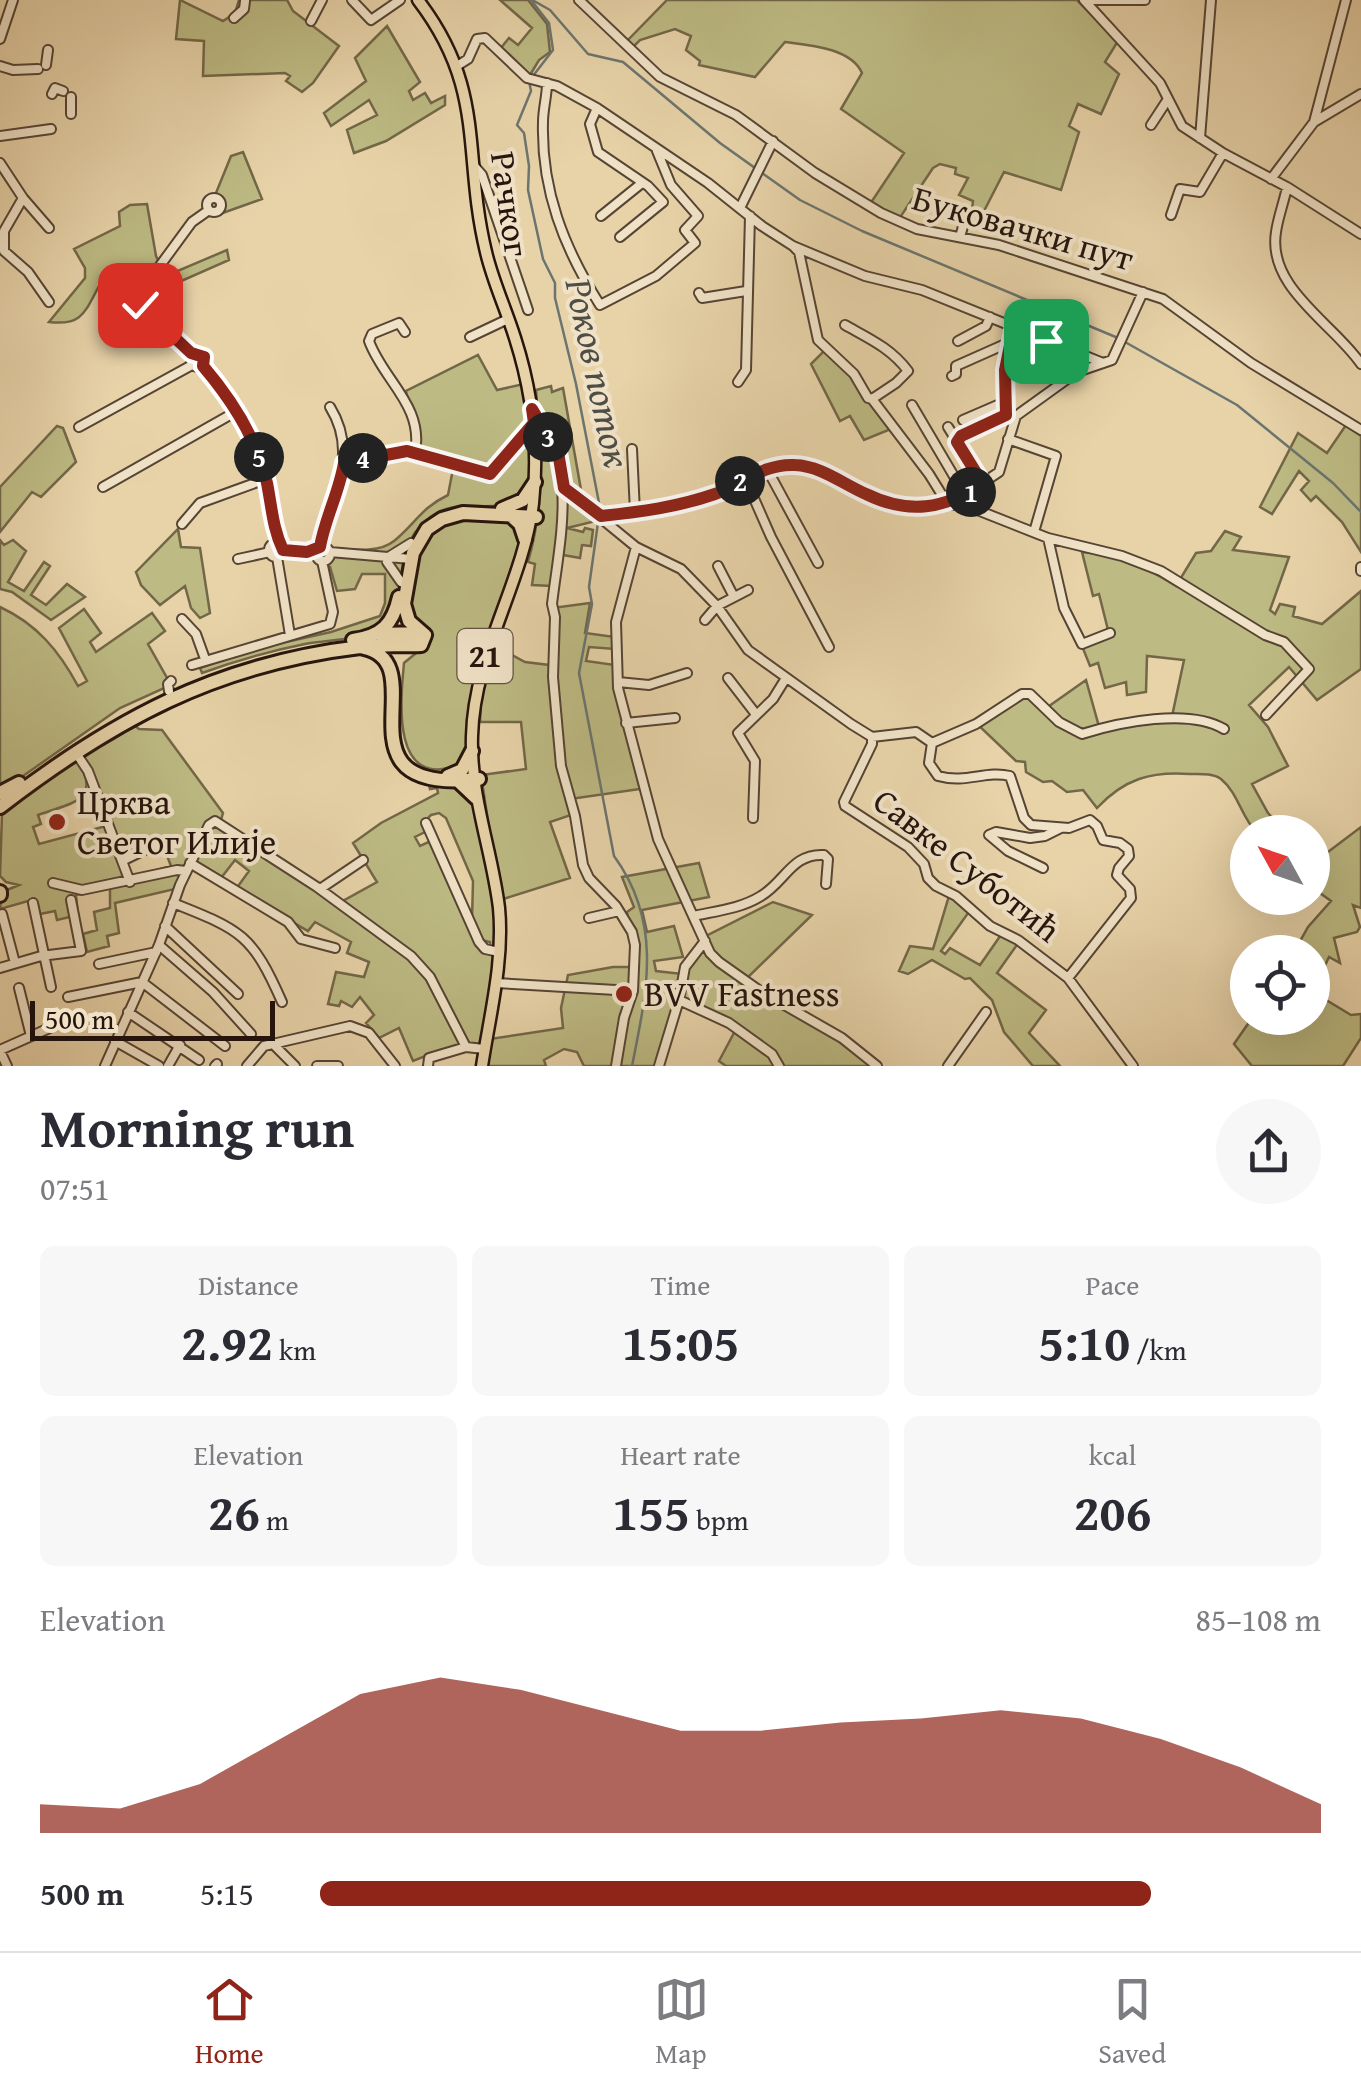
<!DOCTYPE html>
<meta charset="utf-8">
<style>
body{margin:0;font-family:"Gentium Book Plus",serif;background:#f7f7f7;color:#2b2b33;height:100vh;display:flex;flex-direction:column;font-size:38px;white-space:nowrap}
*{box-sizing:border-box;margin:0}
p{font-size:32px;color:#7c7c81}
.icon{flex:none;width:55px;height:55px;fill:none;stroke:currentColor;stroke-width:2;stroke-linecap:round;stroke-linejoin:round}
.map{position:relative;height:1066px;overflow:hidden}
.sheet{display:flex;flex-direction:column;background:#fff;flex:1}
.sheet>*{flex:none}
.needle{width:65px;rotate:310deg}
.controls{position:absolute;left:1230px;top:815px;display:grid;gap:20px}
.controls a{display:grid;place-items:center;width:100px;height:100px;border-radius:50%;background:#fff;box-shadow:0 10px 40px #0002;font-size:50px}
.scale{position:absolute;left:30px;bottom:25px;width:245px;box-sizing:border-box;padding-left:10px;border:5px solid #26140d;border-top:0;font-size:28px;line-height:35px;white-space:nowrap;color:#26140d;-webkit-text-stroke:8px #f0e2c7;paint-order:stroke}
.pin{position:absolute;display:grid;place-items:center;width:85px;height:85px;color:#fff;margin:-42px;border-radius:20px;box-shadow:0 5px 15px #0006}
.km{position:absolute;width:50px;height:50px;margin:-25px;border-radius:50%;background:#222;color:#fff;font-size:28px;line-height:50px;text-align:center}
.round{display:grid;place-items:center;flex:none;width:105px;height:105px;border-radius:52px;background:#f7f7f7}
.overview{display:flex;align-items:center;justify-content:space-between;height:170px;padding:0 40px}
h1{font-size:55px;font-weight:800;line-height:75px}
.figures{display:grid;grid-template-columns:repeat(3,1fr);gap:15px;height:170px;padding:10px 40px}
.figures div{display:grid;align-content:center;border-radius:15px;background:#f7f7f7;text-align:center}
.figures b{font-size:50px;font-weight:800}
.figures small{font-size:28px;font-weight:400}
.figures p{font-size:28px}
.chart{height:280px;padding:20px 40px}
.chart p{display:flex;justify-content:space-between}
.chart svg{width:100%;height:180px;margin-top:10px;fill:#8f2418;opacity:.7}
ul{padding:0 40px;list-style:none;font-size:32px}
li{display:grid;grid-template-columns:160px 120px 1fr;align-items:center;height:75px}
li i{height:25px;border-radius:12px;background:#8f2418}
.dock{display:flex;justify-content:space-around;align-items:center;height:140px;border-top:2px solid #e1e1e2;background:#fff;font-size:28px;color:#7c7c81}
.dock a{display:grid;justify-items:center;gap:5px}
.dock .on{color:#8f2418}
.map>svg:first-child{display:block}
.green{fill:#bdba83;stroke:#726748;stroke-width:2.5;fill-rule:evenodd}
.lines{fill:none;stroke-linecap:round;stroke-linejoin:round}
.stream{stroke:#6b756f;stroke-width:2.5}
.minor-casing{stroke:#564434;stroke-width:12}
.major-casing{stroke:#26140d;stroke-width:15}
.highway-casing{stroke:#26140d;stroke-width:18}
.minor{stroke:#f0e2c7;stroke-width:8}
.major{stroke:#e8d3a9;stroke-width:10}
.highway{stroke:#e8d3a9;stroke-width:12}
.route-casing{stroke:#fff;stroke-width:20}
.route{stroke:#8f2418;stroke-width:12}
.poi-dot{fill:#8f2418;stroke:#f0e2c7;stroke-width:4}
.labels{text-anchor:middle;stroke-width:8;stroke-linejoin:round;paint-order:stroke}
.shield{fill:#f0e2c7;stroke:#635245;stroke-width:2.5}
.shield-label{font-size:32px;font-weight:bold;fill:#26140d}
.street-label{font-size:35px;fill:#26140d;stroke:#f0e2c7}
.poi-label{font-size:35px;fill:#26140d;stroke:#f0e2c7;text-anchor:start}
.water-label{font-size:38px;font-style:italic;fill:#4e4d46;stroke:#f0e2c7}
</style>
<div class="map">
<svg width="1361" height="1066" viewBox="0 0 1361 1066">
<rect width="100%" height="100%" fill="#e8d3a9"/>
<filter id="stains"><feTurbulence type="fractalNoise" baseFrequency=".002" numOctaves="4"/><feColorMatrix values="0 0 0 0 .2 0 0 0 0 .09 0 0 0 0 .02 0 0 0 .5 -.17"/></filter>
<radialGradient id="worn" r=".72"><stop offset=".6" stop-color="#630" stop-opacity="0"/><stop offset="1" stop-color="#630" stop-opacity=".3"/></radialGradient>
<!-- green -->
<path class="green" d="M180,0L223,21L235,13L239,0H287L293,11L339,46L313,83L302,92L286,81L290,76L285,73L203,76L204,41L176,39Z
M500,0H528L547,24L550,52L539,60L530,75L500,49L509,38L518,45L532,28Z
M667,0H1077L1118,41L1105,62L1119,74L1101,114L1078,104L1069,126L1079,132L1061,190L1004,172L983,213L972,210L973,201L959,195L968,178L955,174L956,168L940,164L933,168L899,219L870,204L904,153L841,109L862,73C851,48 809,45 785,42L755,77L699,65L700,61L686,50L691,36L675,29L640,40L633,47L626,42Z
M387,26L420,82L409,91L413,100L425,93L431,103L445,96V105L386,141L354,153L347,130L377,115L369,100L331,126L324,113L366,81L355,58Z
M243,152L262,199L217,215L210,209L209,201L214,198L231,156Z
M147,204L156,256L166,276L227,250L229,260L152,294L125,290L119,298L99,286C85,312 82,326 49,322L85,278V268L74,249L120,226L119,212L130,205Z
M826,349L852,376L891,429L864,440L850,416L840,421L811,364Z
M478,355L497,390L524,384C530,422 552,504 493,506C469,507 448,502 428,519C389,551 410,590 390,617C387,621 378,630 373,632C358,640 323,640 305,644C270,651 235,661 202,673L200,668L254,649L331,632L380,616L385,603V574H362L355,589L337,591L330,567L314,560V551L325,540L332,548C350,549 378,554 394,541C415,524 421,508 448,495L453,469L411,461L419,450L406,391Z
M551,386L552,392L563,388L583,501L600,516L596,521L567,528L583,532L585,528L593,530L591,546L582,545L580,558L563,555L565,529L552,586L532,585L535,564L528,562C546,498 541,456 536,390Z
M1346,425L1361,436V552L1342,522L1316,496L1311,501L1301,490L1309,481L1299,471L1272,514L1260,507L1298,433L1327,453Z
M57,426L63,428L76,462L41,497L32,492L0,532V487Z
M508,517L521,538L476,676L469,745L459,765C392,790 400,704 404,663L426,645L409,608L416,557L423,542L450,520Z
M178,529L181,547L200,548L210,613L200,618L191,608L185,586L160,605L141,585L136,572Z
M1225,531L1241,537L1233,550L1289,557L1270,610L1275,614L1280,604L1295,607L1293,616L1322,624L1361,591V669L1317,700L1289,667L1249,705L1268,727L1288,766L1252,784L1268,813L1285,832H1256C1241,816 1238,793 1221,779C1213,773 1201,774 1190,774C1151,771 1124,779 1097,808L1083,790L1067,792L1052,781L1043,782L1026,772L1025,762L1016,761L977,724L1026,691L1042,711L1086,680L1100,730L1171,721L1184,660L1147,656L1146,692L1127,695L1126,682L1105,688L1098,663L1090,666L1082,646L1109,634L1099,594L1093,596L1082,552C1118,554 1146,567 1176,586L1196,553L1211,551Z
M0,540L4,545L13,540L26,551L8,582L24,591L44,562L50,566L31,595L46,605L67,584L85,597L51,620L12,592L0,589Z
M590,603L585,633L615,637V649L589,647L586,661L615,665L616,693L640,789L570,799L574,814L550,822L570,878L500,900L481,775L526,769L521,722H480L481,699L495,646L525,662L550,665L552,608Z
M0,607C37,624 59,651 78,686L87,681L59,628L84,609L101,633L90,642L96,652L152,613L165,631L148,644L171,685L120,708L13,783L0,789Z
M130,722L139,729L162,730L223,813L221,820H214L175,889L115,903L119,933L107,936L109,946L87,952L83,934L97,930L94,912L110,908V888L76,895L78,915L57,920L55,911L40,914L35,899L0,909L2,892L19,885L6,882L0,876L2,814L13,800L75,755C104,801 74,802 38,815L41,824L33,827L39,844L110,825L79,752ZM161,840L171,866L131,878L122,856L132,850L130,841L135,852Z
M428,781C434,781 446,780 452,782C492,798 495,913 498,951L490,949V942L481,940L472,920L473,881L446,818L439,813L431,815L423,823L427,831L415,837L420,846L431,841L477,942L498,954L483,1048L465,1047L432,976L341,902L377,882L353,843L381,823L438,793L437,788L430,789Z
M215,824L294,874L423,969L462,1047L441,1050L413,1061L399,1028L379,1038L366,1023L374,1015L360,997L352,1007L341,1001L339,1006L328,1004L336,972L364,977L369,962L347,953L351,942L315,922L308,931L236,889L249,871L235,860L221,878L194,860Z
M1361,827V908L1353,905L1360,927L1357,932L1334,938L1340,963L1329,957L1313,991L1312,952H1294L1308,927L1331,901L1313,888V860L1324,855Z
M699,863L709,897L642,910L647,932L674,926L683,957L654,961L656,971L682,974L706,936L773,902L812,915L745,980L881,1066H726L719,1061L735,1031L711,1016L679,1005L658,1066H584L577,1052L564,1049L544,1060L546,1066H486L490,1039L563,1028L561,1008L568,975L613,967H636L627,912L634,907L622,877Z
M949,896L971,909L941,951L945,954L950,948L980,965L1003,932L1019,942L997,973L1046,1010L1029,1033L1060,1066H1033L1004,1032L992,1000L970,978L965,979L932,960L908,974L899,971L910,946L933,949Z
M1313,992L1351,1015L1361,1014V1038L1343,1066H1252L1234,1044L1252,1018H1312Z"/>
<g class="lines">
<!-- stream -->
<path class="stream" d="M531,0L549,23L553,50L529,81L531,91L517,125L524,133L529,166L528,190L543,259L555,283V298L576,384L600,508L589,587L592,604L579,673L614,856C663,923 647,991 632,1066
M534,1L550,10L588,54L623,62L720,143L800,200L862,231L1118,338
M1125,342L1237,405L1333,483L1361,512"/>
<defs>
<path id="minor" d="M352,0L371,20L400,0
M579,0L660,77L736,115L815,173L881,213L917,229L999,245L1163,299L1251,363L1361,430
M1084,0L1160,83L1182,126L1223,153
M1088,0H1145
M234,18L244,9L245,1
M311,21L322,0
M0,39L13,0
M46,65L48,50
M0,66L13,70L38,69
M457,66L468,59L477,39L485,38L527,78L557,86L597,108L708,183L762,226L793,246L865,276L922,290L1103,363
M547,83C547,96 543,109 543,122C541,190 564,248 600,305L656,276L695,243L685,230L698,216L671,185L657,151
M52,94L55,88L63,91
M597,108L590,124L598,152L648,186L663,202L620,237
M71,114V97
M1314,122L1346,0
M1151,125L1168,99
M0,136L51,129
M1200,138L1211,0
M0,163L23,198L49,228
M475,167L482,175L528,310
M1271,179L1314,122L1361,94
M1287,187C1284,202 1278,217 1276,232C1267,288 1334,324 1361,364
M207 205a7 7 0 1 1 14 0a7 7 0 1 1-14 0Z
M23,198L4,231V251L28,272L49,302
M740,208L773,141
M1171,215L1180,189L1200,192L1223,153L1287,187L1361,234
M601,216L642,183
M960,237L966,216
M793,246L799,252L818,340L854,374L868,398L872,399L929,474L947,503
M699,293L702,298L746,291
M126 302a7 7 0 1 1 14 0a7 7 0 1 1-14 0Z
M137,297L192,222L209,210
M138,307L194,355
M115,321L127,306
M845,325C868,338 891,348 908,371L896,383L872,399
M470,337L508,319
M958,341L986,326L990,317
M191 360a7 7 0 1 1 14 0a7 7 0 1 1-14 0Z
M203,365C255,426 262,467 277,543
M952,376L956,374V366L1010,342
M738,382L746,370L750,216
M912,405L965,495
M532,409C579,465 560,537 552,604L555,617L553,677L561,766L575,816L583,865L589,878L616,906L632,932L635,945L633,991L624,1018L616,1066
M963,420L1007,401
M79,427L192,365
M948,427L983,484
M1008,439L1056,456L1034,532
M957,441L961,436L1006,415L1005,370L1015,325
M632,449L635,512
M415,452L432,460L490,474L533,423
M344,463L399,451L415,452C424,406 383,380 369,341L372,334L399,323L405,332
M767,469L818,563
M745,478L771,537L829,647
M103,487L237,411
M564,488L636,547L681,569L717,606L748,650L851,724L872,737L916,732L932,743
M954,502L999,472L1016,416L1077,372L1112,360L1143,292
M601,516L655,510L716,494L760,471L799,465L830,476L869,496L919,507L962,504L1048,538L1122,556L1161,571L1265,635L1284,642L1309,669L1266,715
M182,524L200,503L266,479
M1048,538L1064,608L1082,644L1110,633
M269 550a7 7 0 1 1 14 0a7 7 0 1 1-14 0Z
M316 554a7 7 0 1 1 14 0a7 7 0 1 1-14 0Z
M320,547C328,497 361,457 330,407
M636,547L616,622L618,688L658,839L693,916L710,953L719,962L760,991L842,1038L877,1066
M283,551H317
M330,552L411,559
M390,556L411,543
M277,557L290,635
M238,559L270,552
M387,562L401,582
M718,566L734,597
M1361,567V571
M182,619L196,634L205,659
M705,620L717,606L748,590
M192,665L330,624L333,612L322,561
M728,678L755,713
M618,682L649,685L687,673
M169,691L168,684L171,681
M626,723L675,718
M872,737V744L844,802L845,806L908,847L924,864L928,878L936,886L956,896L990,926L1018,940L1068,978
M932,743L929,763L938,776C966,784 986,770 1010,776L1024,818L1031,825L1069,828L1090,820L1097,826L1103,840L1120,843L1128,849L1129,856L1119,868L1117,875L1130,889L1131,898L1068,978L1133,1066
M932,743L976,724L1022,694H1030L1059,722L1082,734C1120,722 1189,708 1224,729
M76,753L88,771L130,882
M753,818L755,761L738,733L773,699L786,678
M426,823L479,942L485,949L499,952
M122,861L157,844
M190,863L288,922L301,939L335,948
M1043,868L1008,851L989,835L996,832L1030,838L1045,836L1061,828
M53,883L82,890L177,870L186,871
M320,889L363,860
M33,903L51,987
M173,903C241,930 252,934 282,1002
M2,914L15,963
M693,916C716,911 740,909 761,896C785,882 792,853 824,855L828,859L826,884
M589,918L619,911
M165,926L238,994
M159,945L213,992L251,1034
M99,964L156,952
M0,968L41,956L81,951L71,900
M496,983L633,991
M19,988L31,1036
M68,997L142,982L225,1046
M679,1000L729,1023L772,1054L779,1066
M128,1012L199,1060
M115,1041L159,1066
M273,1044L295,1066
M0,1050L54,1026
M0,1051L7,1066
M105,1066L159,945L180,885L209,825L215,821L317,887L411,956L430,977L466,1047L484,1049
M168,1066L180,1045
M215,1066L217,1064
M247,1066L264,1046L350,1026L369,1033L395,1066
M317,1066H338
M428,1066L429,1058L466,1047
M659,1066L679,1000L685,967L705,941
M948,1066L986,1012"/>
<path id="major" d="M418,0C487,90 462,153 486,252C493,282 506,309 515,338C532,391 539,447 533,503C523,584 474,653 472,736C470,796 492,850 499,908C504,961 490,1014 482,1066"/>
<path id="highway" d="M502,509L523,500L535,482
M510,515L520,524L525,539
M379,634L422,633
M353,640C382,636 393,624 399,597
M364,648C438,664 327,796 479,779
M448,776L462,770L472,751
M457,780L476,798
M0,793L19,783
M0,807C113,720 216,664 360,647C380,644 401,646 421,645L425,635L409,621L404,604L413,553L427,529L442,519L463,513L536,517
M0,892V895"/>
</defs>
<!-- minor casing -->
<use href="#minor" class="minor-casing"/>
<!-- major casing -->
<use href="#major" class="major-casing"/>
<!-- highway casing -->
<use href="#highway" class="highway-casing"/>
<!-- minor -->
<use href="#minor" class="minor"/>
<!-- major -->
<use href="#major" class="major"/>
<!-- highway -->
<use href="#highway" class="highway"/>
</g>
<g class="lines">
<defs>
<path id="route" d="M140,305L191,353L204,357L203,366C232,400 257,438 267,483C272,509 273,529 283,550L307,552L320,547C325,518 339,493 344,463L407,451L490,474L534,423L532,409L558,452L564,488L601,516C640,512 678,507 715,494C743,485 763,463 795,465C821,466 843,484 866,494C909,515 944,509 983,484L957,442L961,436L1006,415L1005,370L1014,326L1046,341"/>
</defs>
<!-- route casing -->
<use href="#route" class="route-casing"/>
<!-- route -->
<use href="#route" class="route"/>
</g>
<!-- markers -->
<g class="poi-dot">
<circle cx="57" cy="822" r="10"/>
<circle cx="624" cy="994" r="10"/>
</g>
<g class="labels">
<!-- shield labels -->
<rect class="shield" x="457.5" y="629" width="55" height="54" rx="8"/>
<g class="shield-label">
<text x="485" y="667">21</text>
</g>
<!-- street labels -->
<g class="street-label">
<text transform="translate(510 204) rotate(82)" y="12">Рачког</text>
<text transform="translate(1023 228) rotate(16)" y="12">Буковачки пут</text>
<text transform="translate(967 865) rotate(38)" y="12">Савке Суботић</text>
</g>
<!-- poi labels -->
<g class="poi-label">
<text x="77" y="814">Црква<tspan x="77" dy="40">Светог Илије</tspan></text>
<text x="644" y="1006">BVV Fastness</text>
</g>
<!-- water labels -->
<g class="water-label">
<text transform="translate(598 373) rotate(78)" y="13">Роков поток</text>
</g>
</g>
<rect width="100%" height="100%" filter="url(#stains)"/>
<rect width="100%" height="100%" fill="url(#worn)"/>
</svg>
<div class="controls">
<a><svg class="needle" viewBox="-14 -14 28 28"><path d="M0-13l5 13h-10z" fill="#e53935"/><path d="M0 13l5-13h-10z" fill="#7c7c81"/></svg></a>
<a><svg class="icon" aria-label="locate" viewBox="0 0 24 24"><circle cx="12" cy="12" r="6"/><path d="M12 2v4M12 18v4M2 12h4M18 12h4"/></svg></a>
</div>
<div class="scale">500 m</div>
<div class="pin" style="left:1046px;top:341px;background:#1e9e55"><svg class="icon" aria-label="arrive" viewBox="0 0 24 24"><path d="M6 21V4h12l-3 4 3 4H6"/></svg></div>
<div class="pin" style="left:140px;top:305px;background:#d93025"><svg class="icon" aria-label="check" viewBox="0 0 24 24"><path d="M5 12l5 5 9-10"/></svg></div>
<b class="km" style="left:971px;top:492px">1</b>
<b class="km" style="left:740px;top:481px">2</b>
<b class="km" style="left:548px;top:437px">3</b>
<b class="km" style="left:363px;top:458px">4</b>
<b class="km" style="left:259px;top:457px">5</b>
</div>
<section class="sheet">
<div class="overview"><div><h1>Morning run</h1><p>07:51</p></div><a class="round"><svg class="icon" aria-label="share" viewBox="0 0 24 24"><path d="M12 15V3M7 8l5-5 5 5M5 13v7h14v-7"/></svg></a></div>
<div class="figures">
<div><p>Distance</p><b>2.92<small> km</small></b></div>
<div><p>Time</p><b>15:05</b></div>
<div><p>Pace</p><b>5:10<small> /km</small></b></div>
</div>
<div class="figures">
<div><p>Elevation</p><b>26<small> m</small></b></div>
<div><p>Heart rate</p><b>155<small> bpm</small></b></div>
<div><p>kcal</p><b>206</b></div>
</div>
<div class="chart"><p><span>Elevation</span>85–108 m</p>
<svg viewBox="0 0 160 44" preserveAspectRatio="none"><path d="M0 44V37L10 38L20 32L30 21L40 10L50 6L60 9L70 14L80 19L90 19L100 17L110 16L120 14L130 16L140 21L150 28L160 37V44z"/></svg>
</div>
<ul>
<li><b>500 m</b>5:15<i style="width:83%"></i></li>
</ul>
</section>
<nav class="dock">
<a class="on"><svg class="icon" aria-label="home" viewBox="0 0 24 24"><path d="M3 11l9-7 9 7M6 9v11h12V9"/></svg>Home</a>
<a><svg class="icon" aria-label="map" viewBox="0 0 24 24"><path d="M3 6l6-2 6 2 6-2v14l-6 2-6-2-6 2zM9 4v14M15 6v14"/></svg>Map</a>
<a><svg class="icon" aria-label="saved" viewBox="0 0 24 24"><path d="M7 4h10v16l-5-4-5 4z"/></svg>Saved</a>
</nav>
